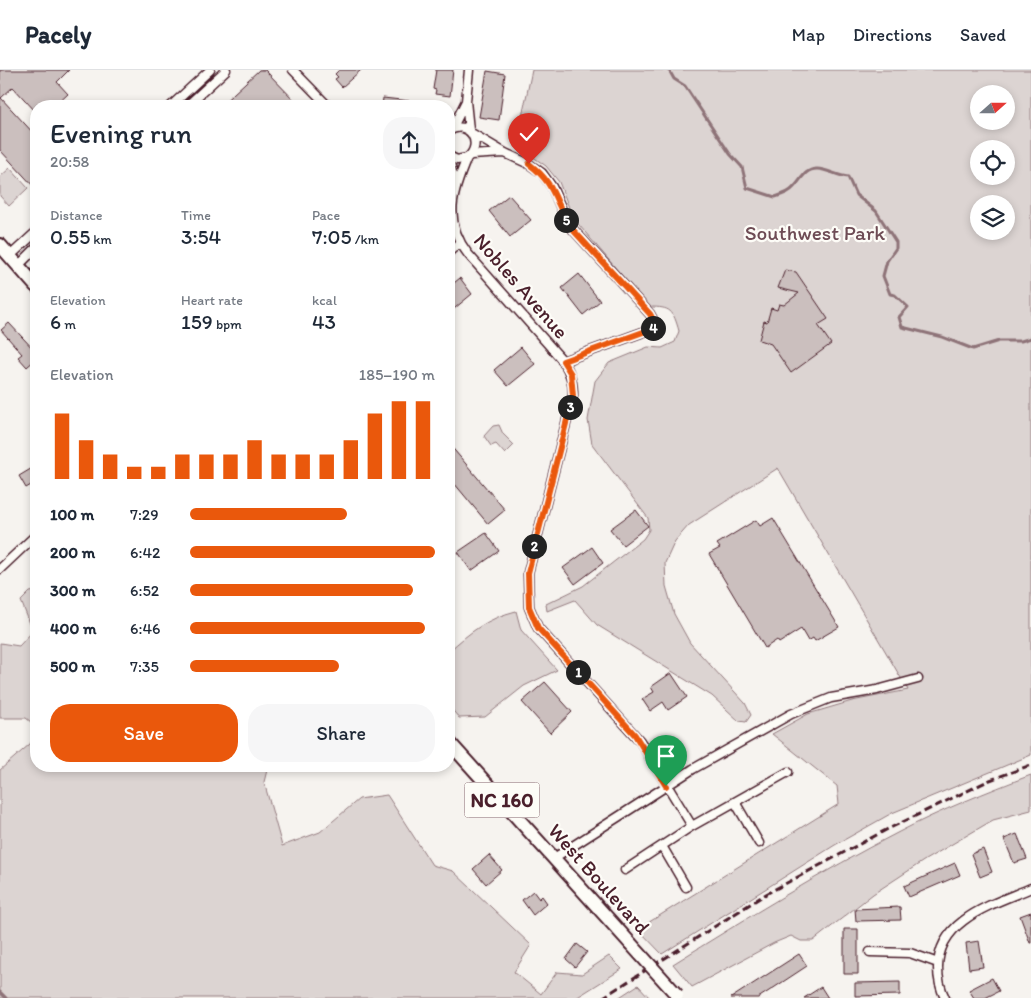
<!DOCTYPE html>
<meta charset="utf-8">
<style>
body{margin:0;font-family:Itim,sans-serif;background:#f6f6f7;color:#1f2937;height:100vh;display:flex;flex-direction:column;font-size:19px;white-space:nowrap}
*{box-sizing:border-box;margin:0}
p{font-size:16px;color:#747a83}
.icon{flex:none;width:28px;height:28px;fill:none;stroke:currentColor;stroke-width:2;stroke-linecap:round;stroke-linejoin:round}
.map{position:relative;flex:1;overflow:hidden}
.sheet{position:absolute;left:30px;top:30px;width:425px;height:672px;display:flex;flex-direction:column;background:#fff;border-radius:20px;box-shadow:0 2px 8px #0003}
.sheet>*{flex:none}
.needle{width:32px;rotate:69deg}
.buttons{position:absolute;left:970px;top:15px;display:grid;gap:10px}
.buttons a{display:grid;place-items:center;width:45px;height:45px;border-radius:50%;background:#fff;box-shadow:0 2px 8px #0003;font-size:25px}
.pin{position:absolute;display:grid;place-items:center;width:42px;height:42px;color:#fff;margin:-51px -21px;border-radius:50% 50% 50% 0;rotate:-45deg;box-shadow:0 0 5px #0007}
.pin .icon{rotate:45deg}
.km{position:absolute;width:25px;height:25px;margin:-12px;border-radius:50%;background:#222;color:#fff;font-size:14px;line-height:25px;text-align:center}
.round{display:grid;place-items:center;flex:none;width:52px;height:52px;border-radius:20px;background:#f6f6f7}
.summary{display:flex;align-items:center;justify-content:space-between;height:85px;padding:0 20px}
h1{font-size:28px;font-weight:600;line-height:38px}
.metrics{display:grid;grid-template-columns:repeat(3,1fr);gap:8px;height:85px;padding:5px 20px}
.metrics div{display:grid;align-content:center}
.metrics b{font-size:21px;font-weight:600}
.metrics small{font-size:14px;font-weight:400}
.metrics p{font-size:14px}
.chart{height:140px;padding:10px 20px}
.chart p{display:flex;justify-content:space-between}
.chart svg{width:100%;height:90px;margin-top:5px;stroke:#ea580c;stroke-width:6}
.button{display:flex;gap:10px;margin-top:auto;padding:10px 20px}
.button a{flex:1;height:58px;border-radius:20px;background:#ea580c;color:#fff;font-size:20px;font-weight:600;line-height:58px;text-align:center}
.button a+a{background:#f6f6f7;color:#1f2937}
ul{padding:0 20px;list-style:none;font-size:16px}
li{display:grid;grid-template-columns:80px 60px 1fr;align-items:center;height:38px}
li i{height:12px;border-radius:6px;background:#ea580c}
header{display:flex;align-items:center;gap:30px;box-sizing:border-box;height:70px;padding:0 25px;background:#fff;border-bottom:1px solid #e0e1e3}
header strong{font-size:24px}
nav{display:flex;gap:28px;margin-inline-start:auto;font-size:18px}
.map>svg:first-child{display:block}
.green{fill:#dcd4d2;stroke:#937a7e;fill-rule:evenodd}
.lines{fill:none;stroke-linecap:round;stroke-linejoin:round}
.stream{stroke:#8e7378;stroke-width:3}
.building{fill:#cbbfbe;stroke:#4a1f2b}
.minor-casing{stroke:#4a1f2b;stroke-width:11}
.primary-casing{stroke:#4a1f2b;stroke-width:16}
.minor{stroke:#fdfcf7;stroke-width:8}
.primary{stroke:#fdfcf7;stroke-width:12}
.rail{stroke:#4a1f2b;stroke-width:3;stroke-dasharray:8 4;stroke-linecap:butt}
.primary-bridge-casing{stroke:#4a1f2b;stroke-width:16;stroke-linecap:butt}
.primary-bridge{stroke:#fdfcf7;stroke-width:12}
.route-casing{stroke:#fff;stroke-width:10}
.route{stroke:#ea580c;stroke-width:6}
.labels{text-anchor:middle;stroke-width:4.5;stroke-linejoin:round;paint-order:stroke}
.shield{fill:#fdfcf7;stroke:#806168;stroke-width:1}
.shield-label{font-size:20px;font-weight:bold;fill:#4a1f2b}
.park-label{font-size:21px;fill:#6e4c55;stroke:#fdfcf7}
.street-label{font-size:21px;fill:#4a1f2b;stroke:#fdfcf7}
</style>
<header>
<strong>Pacely</strong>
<nav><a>Map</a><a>Directions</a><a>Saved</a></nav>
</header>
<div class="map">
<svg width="1031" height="928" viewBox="0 0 1031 928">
<rect width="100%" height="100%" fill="#f6f3ef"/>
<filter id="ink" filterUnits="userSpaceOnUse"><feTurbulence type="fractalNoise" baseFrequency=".02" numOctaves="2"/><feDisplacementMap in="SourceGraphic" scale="10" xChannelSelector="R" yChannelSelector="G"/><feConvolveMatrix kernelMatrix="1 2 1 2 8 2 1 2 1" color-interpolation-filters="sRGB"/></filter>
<g filter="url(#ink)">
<!-- green -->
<path class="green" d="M532,0H1031V685L892,743L835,775L662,884L638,859L839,734L837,716L772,664L808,644L852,631L908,620L778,398L689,455L675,471L665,493L666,516L674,544L690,573L745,633L751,645L746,652L739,651L712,626L597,555L575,530L547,541L546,534L583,516L643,469L649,460L648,448L592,374L588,350L595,311L609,293L648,277L662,278L675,272L679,261C673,240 671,237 649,237L573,148L559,112L546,96L516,75ZM979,24H1006V51H979ZM979,79H1006V106H979ZM979,134H1006V161H979Z
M10,98L28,118L9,136L0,126V107Z
M499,355L503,364L514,375L505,384L496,374L491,376L484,366L493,356Z
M36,521V656L26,648H0V573L19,576L33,561L21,531L30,522Z
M516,541L521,560L557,600L524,616L485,647L459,648L449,636V581C470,562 488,548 516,541Z
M36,665V696H268L264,712L282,776L320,762L359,729L387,725L432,795L453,801L531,875L514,902L541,924L557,902L582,904L609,886L622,899L576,928H0V700L30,674Z
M1031,705V740L993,750L925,790L873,824L813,871H801L791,866L774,873L692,917L673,894C747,848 821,802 899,762C941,740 986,722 1031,705Z
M638,915L650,928H618Z"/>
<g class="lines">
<!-- stream -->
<path class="stream" d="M669,0L674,9L685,16L730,84L742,97L747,118L775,127C781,125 789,123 793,118C801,111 804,99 817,99C827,99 837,106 848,107L856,125L876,141L896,172V178L887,191L883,206L890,224L895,225L908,237L899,247L902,257L942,267L973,279L999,271H1021L1031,268
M0,922L6,928"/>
</g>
<!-- building -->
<path class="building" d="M0,0H69L57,12L68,24L55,36H36V42L13,17L1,28L36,66V119L0,80Z
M259,0H265L300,36H220Z
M339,0H361L342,17L335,9L338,7L335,4Z
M436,0H453L450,26L435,24L436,20L433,19Z
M487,1L505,4L499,50L479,47Z
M383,28L410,31V36H382Z
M509,125L531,150L510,167L489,141Z
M785,200L796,202L828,249L818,255L831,274L791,303L771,274L759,270L764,251L767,252L771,238L777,240L779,234L784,235L799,223L778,218Z
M579,204L600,231L583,245L562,218Z
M460,208L472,224L449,243V217Z
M9,253L36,282V289L27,297L18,287L22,284L1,260Z
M521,277L535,294L508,316L494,300Z
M449,374L505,440L488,454L449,407Z
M34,397L36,412L26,418L19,406Z
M636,440L648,456L623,475L610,459Z
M773,448L839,557L815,571L813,568L808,571L801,559L779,573L777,570L765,578L709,484L720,478L717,474L756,450L760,456Z
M486,463L499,481L471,501L458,482Z
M592,477L603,493L575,514L563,498Z
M671,603L687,627L668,640L663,632L650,641L642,629L654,622L651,617Z
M545,612L572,642L550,663L522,632Z
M1017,764L1027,789L1014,793L1004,769Z
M983,779L992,802L980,807L971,784Z
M489,785L502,800L486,814L473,799Z
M955,793L960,805L909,827L904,816Z
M533,821L539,829L542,826L547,833L533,845L522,830Z
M900,837L901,850L856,851L855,839Z
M1031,842V873H1030L1020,846Z
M844,859H858V904H844Z
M979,871L983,897L969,899L966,873Z
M577,874L587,882L575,897L566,889Z
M799,884L807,896L769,921L758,928H731Z
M992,908L999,921L985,928H974L969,920Z
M900,912V925L855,926V913Z
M821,917L828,928H804Z"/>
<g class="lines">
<defs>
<path id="minor" d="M293,0L328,36
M171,36L210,0
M187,36L226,0
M452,59L465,33
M469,60L466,31L469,0
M449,61C468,48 485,74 467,88L457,90L449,86
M473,64L505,83L529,94L542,103L552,117L568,154L650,244L657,257L563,291
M471,85L504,83
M449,88L455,115
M467,88C452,123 443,151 468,184L563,291C571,303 573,313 573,326L528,503L529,537L538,558L640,671L692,756
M449,182L459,173
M10,186L36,162
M18,196L36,178
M0,499L36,465
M735,732L759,773
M662,776L686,817
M554,788L693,699L791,644L831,628L877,620L918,609
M625,800L692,756L788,702
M870,882L910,883L938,893
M945,928C940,918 938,909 938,898C938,849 994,834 1031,818"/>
<path id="primary" d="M0,175L36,216
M449,672L630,873"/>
</defs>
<!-- minor casing -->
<use href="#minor" class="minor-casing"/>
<!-- primary casing -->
<use href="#primary" class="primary-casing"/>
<!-- minor -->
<use href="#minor" class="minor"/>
<!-- primary -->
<use href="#primary" class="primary"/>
<!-- rail -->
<path class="rail" d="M602,928L766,824L886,760L990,710L1031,695"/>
<defs>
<path id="primary-bridge" d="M630,873L677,925"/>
</defs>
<!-- primary-bridge casing -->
<use href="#primary-bridge" class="primary-bridge-casing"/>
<!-- primary-bridge -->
<use href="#primary-bridge" class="primary-bridge"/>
</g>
</g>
<g class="lines" filter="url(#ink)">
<defs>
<path id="route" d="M529,94C558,115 554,136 574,161L650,244L657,257L563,291L571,304L573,326L528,503L529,537L538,558L635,665L666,716"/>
</defs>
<!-- route casing -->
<use href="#route" class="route-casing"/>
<!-- route -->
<use href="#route" class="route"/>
</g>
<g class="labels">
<!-- shield labels -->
<rect class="shield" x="464.5" y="712.5" width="75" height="35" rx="4"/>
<g class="shield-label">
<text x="502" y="737">NC 160</text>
</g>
<!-- park labels -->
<g class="park-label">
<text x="815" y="170">Southwest Park</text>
</g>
<!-- street labels -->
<g class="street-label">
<text transform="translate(521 216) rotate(49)" y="7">Nobles Avenue</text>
<text transform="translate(599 809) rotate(48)" y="7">West Boulevard</text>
</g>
</g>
</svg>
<div class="buttons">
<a><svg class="needle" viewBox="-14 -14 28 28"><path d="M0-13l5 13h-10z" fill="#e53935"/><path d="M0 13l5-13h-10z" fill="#747a83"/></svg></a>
<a><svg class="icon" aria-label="locate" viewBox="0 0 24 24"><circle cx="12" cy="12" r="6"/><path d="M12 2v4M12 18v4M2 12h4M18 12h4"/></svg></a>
<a><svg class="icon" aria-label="layers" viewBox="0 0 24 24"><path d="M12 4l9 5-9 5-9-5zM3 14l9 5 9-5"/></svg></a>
</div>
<div class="pin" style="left:666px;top:716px;background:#1e9e55"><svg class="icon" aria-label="arrive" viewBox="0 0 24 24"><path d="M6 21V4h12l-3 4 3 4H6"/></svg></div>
<div class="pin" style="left:529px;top:94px;background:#d93025"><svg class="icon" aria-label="check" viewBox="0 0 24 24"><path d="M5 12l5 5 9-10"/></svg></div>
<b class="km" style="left:578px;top:602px">1</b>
<b class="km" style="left:534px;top:476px">2</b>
<b class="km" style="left:570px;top:337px">3</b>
<b class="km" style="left:653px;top:258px">4</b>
<b class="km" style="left:566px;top:150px">5</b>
<section class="sheet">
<div class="summary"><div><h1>Evening run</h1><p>20:58</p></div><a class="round"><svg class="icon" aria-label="share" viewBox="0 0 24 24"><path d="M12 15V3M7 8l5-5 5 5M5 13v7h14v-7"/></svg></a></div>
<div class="metrics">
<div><p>Distance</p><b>0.55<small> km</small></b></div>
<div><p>Time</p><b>3:54</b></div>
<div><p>Pace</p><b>7:05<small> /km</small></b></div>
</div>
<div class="metrics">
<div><p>Elevation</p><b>6<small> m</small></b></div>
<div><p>Heart rate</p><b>159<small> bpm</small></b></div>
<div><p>kcal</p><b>43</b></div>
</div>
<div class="chart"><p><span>Elevation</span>185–190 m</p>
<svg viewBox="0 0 160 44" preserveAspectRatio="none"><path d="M5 44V12M15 44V25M25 44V32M35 44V38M45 44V38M55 44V32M65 44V32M75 44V32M85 44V25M95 44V32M105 44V32M115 44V32M125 44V25M135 44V12M145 44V6M155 44V6"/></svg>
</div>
<ul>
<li><b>100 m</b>7:29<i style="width:64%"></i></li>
<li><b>200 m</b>6:42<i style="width:100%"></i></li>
<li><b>300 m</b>6:52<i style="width:91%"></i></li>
<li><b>400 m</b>6:46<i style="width:96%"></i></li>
<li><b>500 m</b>7:35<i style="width:61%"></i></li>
</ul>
<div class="button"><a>Save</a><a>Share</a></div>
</section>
</div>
